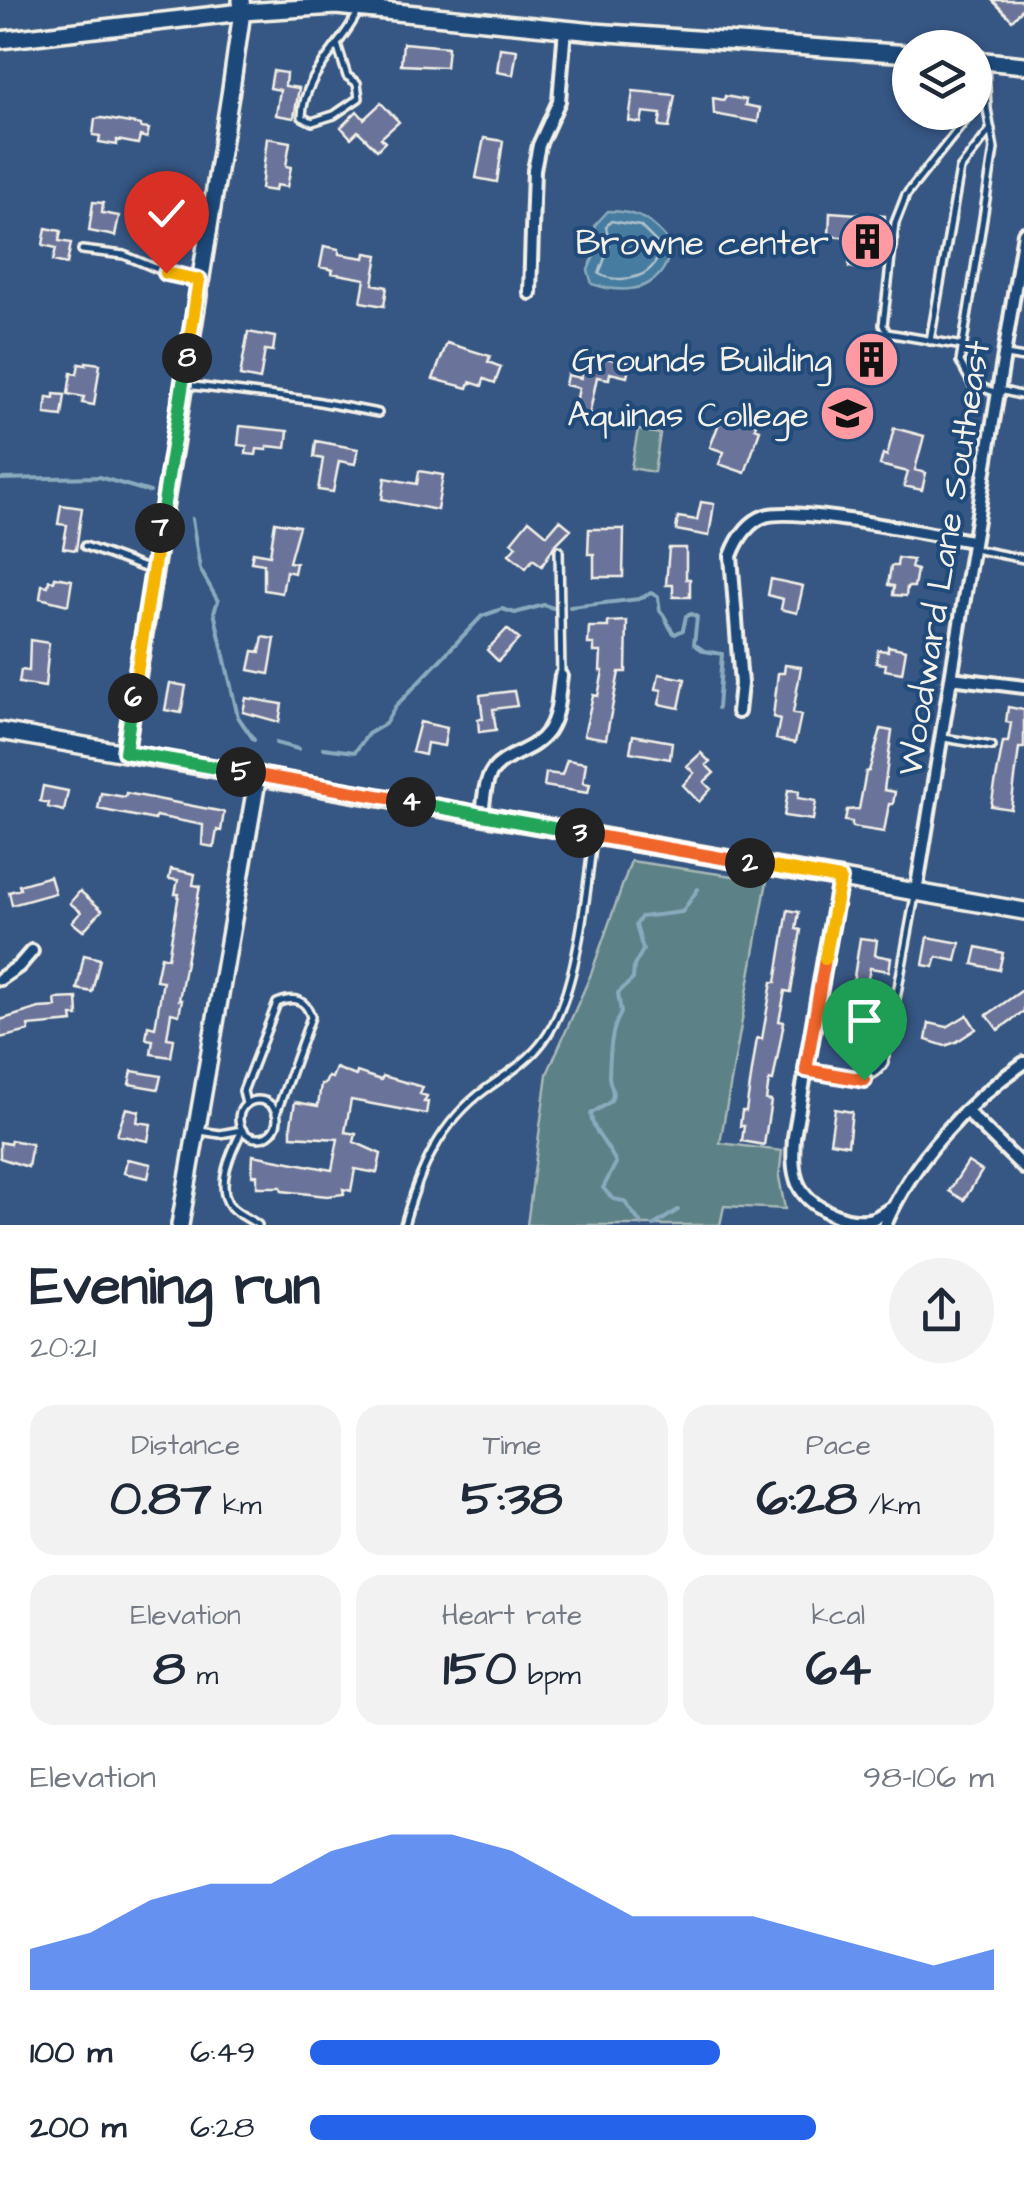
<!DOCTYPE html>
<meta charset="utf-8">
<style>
body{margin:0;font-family:"Architects Daughter",sans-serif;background:#f2f2f3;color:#1f2937;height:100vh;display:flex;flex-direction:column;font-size:38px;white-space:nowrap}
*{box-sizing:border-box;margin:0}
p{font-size:32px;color:#747a83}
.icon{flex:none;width:55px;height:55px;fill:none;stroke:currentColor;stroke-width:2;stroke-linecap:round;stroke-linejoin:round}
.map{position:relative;height:1225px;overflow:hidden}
.sheet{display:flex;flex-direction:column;background:#fff;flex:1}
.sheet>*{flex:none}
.controls{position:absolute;left:892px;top:30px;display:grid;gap:20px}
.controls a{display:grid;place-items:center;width:100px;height:100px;border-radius:50%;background:#fff;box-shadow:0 2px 8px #0004;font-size:50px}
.pin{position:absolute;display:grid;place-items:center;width:85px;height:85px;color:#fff;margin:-102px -42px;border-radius:50% 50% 50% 0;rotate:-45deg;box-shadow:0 0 10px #0007}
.pin .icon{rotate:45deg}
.km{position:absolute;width:50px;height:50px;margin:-25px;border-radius:50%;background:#222;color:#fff;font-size:28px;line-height:50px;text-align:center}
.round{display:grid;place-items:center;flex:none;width:105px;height:105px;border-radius:52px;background:#f2f2f3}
.overview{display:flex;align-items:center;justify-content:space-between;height:170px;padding:0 30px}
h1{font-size:55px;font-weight:800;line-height:75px}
.metrics{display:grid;grid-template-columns:repeat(3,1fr);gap:15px;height:170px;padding:10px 30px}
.metrics div{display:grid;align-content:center;border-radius:25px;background:#f2f2f3;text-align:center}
.metrics b{font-size:50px;font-weight:800}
.metrics small{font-size:28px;font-weight:400}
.metrics p{font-size:28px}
.chart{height:280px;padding:20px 30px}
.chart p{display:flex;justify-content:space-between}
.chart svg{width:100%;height:180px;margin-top:10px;fill:#2563eb;opacity:.7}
ul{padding:0 30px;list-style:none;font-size:32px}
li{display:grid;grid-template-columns:160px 120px 1fr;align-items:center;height:75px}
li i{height:25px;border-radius:12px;background:#2563eb}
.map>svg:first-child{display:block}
.green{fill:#5b8186;stroke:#a8b9b7;stroke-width:2.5}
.water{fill:#447ba0;stroke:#8aaabd;stroke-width:2.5}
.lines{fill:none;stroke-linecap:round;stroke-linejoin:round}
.shore{stroke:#aec2cb;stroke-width:2.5}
.stream{stroke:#8aaabd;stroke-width:4}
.building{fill:#6b7399;stroke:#f4f1e8;stroke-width:2.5}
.lane-casing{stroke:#f4f1e8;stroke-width:12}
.street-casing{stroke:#f4f1e8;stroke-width:18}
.secondary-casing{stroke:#f4f1e8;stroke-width:22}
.primary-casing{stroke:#f4f1e8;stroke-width:22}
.lane{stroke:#1f4a7a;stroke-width:5}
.street{stroke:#1f4a7a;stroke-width:10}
.secondary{stroke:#1f4a7a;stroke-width:15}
.primary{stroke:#1f4a7a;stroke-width:15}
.split-1-casing{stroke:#fff;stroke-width:20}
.split-2-casing{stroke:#fff;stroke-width:20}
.split-3-casing{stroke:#fff;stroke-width:20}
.split-4-casing{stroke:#fff;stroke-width:20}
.split-5-casing{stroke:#fff;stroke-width:20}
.split-6-casing{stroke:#fff;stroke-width:20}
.split-7-casing{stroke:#fff;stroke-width:20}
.split-8-casing{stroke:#fff;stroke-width:20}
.split-9-casing{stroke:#fff;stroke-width:20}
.split-1{stroke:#f0652b;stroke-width:12}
.split-2{stroke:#f5b400;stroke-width:12}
.split-3{stroke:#f0652b;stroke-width:12}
.split-4{stroke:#22a559;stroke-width:12}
.split-5{stroke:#f0652b;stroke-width:12}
.split-6{stroke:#22a559;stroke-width:12}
.split-7{stroke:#f5b400;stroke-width:12}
.split-8{stroke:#22a559;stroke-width:12}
.split-9{stroke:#f5b400;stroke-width:12}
.labels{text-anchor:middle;stroke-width:8;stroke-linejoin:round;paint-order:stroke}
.poi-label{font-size:35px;fill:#f4f1e8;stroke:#1f4a7a;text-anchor:end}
.street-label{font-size:35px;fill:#f4f1e8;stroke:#1f4a7a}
</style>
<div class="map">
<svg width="1024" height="1225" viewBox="0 0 1024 1225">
<rect width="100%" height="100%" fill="#365683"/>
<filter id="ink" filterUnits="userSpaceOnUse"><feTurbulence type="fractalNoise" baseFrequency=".01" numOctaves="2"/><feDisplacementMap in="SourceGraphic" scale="20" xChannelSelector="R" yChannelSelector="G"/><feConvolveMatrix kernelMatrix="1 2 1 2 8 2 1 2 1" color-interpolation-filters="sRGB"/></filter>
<g filter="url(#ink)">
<!-- green -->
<path class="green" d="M638,430L660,434L654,472L631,468Z
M631,861L767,881L720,1143L782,1151L779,1177L785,1209L724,1206L720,1225H527L547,1074L591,974Z"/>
<!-- water -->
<path class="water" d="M608,211C638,211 653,221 671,244C666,290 629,296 592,284L588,270L600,242L595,225Z"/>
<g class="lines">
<!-- shore -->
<path class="shore" d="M611,221L640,226L659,245C661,277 622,286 599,274L610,244L606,227Z"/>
<!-- stream -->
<path class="stream" d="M0,479L99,477L150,492
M192,519L200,569L218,601L214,612L238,717L254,740
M570,607L639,599L651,593L658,597L660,611C668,618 667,627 675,634L683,630L686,616L692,614L697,617L694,644L704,651L722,654L718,708
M276,743L298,749
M323,748L355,752L368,734L385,724L395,707L482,616L502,609L515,613L544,605L553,608
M642,1225L624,1201L613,1199L603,1188L616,1163C609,1145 592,1133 591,1114C596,1109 608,1105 611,1100C616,1092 609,1084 609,1076C610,1054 610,1031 621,1013L618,993L633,979L634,966L643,950L636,925L641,917L682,912L698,889
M654,1225L678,1210"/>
</g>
<!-- building -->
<path class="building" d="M992,0H1024V7L1012,20Z
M403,43L448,47L446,67L401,65Z
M500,48L517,50L513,75L497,72Z
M273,71L286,73L285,86L299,88L294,118L276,115L280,90L270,88Z
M633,91L675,95L669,128L659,127L661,114L643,112L641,123L629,121Z
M725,96L746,100L745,105L760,108L758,122L714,114L713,98L724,100Z
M381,103L399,122L381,138L385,142L377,150L358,131L351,138L341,127L357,111L364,119Z
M102,118L141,125V128L149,129L147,138L140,136L138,144L117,140V145L99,142L100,136L93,135L95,119Z
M267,138L290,142L286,166L291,167L287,187L276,185L275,191L261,189Z
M484,138L503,141L497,182L476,178Z
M93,202L103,203L102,213L119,216L115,236L89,231Z
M830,212L885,216L884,247L867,245L864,269L849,267L851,238L829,236Z
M46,228L61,231L59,241L71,243L67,264L53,261L56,248L43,245Z
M324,246L339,249V254L365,258L366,253L378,255L373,284L387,287L384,306L361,302L365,279L332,273L333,270L320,267Z
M248,332L275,337L273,351L265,350L260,380L240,376Z
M856,341L886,344L879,377L858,373L860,360L855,358Z
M447,343L490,356L488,362L501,367L495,383L484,379L482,386L470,382L468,388L433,379Z
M586,354L630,363L627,377L610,373L609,379L597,377L588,421L573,418L579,388L565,385L567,375L581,378Z
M86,362L100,364L94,405L82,403L84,397L68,394L71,373L77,374L79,364L86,365Z
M54,394L65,395L62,416L45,414L47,397L54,398Z
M731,414L756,423L755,428L760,430L745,473L719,464L724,452L710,447L721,418L729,420Z
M240,426L288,431L286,448L267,446V450L257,449L256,455L246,454L247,446L238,445Z
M894,428L924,436L915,470L926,473L922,490L904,486L908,472L880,465L883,454L887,456Z
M316,441L358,449L355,464L339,461L333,492L318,490L323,459L314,457Z
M419,471L443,475L437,510L382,499L385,478L417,484Z
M701,502L714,504L709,536L676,530L678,517L697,520Z
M61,505L82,508L76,550L63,548L67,525L58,524Z
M529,520L547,535L560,520L571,529L554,546L542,566L533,559L526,568L509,554L516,546L511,542Z
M275,522L299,526L289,562L296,563L294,573L286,571L282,593L264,590V564L251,562L253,552L270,555Z
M589,529H624L623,577H594V554H588Z
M669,548H686V579H690V597H673V585H666Z
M898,558L913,560L911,568L917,570L914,587H907L906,596L893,595L894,586L888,585L891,566H897Z
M55,577L72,580L68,605L40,598L42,585L48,586L49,580L54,581Z
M771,579L803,586L797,613L781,609L783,599L768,595Z
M627,621L626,672H619L606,739L584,735L593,695L598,696L603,671H600L601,652H594V644H588L589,627H608V622Z
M507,629L519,639L498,661L487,650Z
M263,637L275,639L269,674L249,670L253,651L260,652Z
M30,640L49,643L45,687L19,683L21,670L29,671Z
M888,646L906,650L902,673L885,670L886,664L876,663L878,650L888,651Z
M785,665L801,667L793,713L801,715L795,743L776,739L780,719L773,717L778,673H784Z
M659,674L685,679L679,708L659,704L662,690L656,689Z
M170,683L186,686L181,713L165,710Z
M514,691L517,706L493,709L496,730L479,732L478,719H483L480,695Z
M246,698L282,704L279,722L243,712Z
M1008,707L1024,710V748H1019L1011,809L991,806L1003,742H1008L1011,723L1006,722Z
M420,722L447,728L444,746L427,743L425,755L412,752Z
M881,729L892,731L884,790L895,792L893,804H889L884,832L852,827V822L845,821L847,810L859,809L866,772L869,771Z
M633,735L672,742L670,759L630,752Z
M701,753L710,762L706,765L714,773L704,782L711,789L699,802L683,785L694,773L687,766Z
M567,760L586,763L583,783L590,784L588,793L544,786L546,773L562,775Z
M43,786L68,791L64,811L48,807L49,803L40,801Z
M788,790L799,791L798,798L816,801L813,820L784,816Z
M101,793L125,797L126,793L224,812L221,831L217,830L214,847L202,845L203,825L156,816L155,820L98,809Z
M171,869L195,874L193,885L200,886L179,1000H182L179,1015L171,1013L167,1038L174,1039L171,1057L151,1054L153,1040L146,1039L148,1026L155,1028L163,981L156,980L161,956L168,958L179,894H175L178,880L169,879Z
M50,876L55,893L12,905L9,892L20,889L19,885Z
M80,891L102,910L83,931L72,922L81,912L70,903Z
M788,910L799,912L796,929L801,930L791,992L785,991L779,1021L784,1022L773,1081L769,1080L766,1100L771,1101L764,1145L742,1141L744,1126H740L742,1111H746L757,1038L762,1039L772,982H776Z
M928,937L960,943L956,961L937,957L934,967L923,965Z
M860,938L877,940L875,955L891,958L889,971L870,968L866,989L873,990L870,1006L863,1005L860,1024L878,1028L875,1042L860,1039L857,1055L847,1053L848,1048L841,1046V1037L845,1021L847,1022Z
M977,947L1003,953L999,970L973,964Z
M84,955L100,959L92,992L77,989Z
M1024,989V1011L998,1030L987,1015Z
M77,998L78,1016H72L73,1022L28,1026L29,1031L0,1038V1020L39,1008L56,1007L55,999Z
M967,1015L976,1029L956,1042L945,1046L926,1040L929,1023L947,1027Z
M336,1068L356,1076L357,1072L381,1080L383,1076L423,1087L420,1094L427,1096L424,1102H428L426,1114L351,1100L345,1132L356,1134L354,1142L381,1154L377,1173L355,1169L351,1191L343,1189L344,1194L327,1196L282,1191L281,1187H257V1175H252L253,1155L332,1170L338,1139L291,1136V1124L295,1102L318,1106L321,1084H325L328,1077L332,1078Z
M132,1071L161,1076L158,1089L129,1084Z
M126,1108L139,1111L137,1122L151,1124L148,1141L117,1135Z
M835,1109L852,1112L848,1145L830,1142Z
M11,1140L32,1144L28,1167L0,1158V1142L10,1144Z
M127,1159L151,1164L148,1178L124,1173Z
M968,1162L982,1171L964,1200L949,1191Z"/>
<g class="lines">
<defs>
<path id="lane" d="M337,44L347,76L357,83L359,98L334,115L312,122L302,117C303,75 342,46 359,10
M985,65L987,109L994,149L960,362L972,384L997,393
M975,109L985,94
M82,250L124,255L167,273L196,280
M930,341L960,169L991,129
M963,346L887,333L883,325L895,223L906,195L972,112
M1006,355L1024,358
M186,385L315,401L378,413
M1000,390L1024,396
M85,546L150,570
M974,549L1024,559
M559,550L561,676
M944,738L992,746
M808,1070C836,1075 867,1090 884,1063L915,896
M239 1119a19 19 0 1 1 38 0a19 19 0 1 1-38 0Z
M246,1104L243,1091L277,1003C294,996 306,999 311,1017L276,1114
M242,1130C232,1150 214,1187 231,1207C238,1214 250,1219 258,1225
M200,1131L220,1134L242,1130
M404,1225C419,1172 439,1123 486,1089C507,1074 529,1061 544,1040C577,995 586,894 593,839"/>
<path id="street" d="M530,293L534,170L539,145L559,101L565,28
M951,678L1024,687
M738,712L741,684L731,556C737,540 748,522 765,516C796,506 932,535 972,541
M482,815C484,801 484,779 495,768C510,752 533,752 548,731C559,715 558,694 561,676
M840,879L794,1137C793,1152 792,1170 798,1184C809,1208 847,1225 872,1219C879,1217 886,1211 893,1207
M916,892L1024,233
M0,979L19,966L32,951
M966,1111L1024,1168
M885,1225C913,1160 966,1103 1024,1063"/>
<path id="secondary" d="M0,40L242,12L336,6L594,32L910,54
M975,60L1024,65
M125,752L231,89L242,12L241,0
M180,1225L258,775"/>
<path id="primary" d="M0,731L1024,911"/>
</defs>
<!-- lane casing -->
<use href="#lane" class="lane-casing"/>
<!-- street casing -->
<use href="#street" class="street-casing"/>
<!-- secondary casing -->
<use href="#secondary" class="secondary-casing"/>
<!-- primary casing -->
<use href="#primary" class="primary-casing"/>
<!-- lane -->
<use href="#lane" class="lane"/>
<!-- street -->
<use href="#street" class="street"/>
<!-- secondary -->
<use href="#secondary" class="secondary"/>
<!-- primary -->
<use href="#primary" class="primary"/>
</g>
</g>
<g class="lines" filter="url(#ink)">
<defs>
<path id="split-1" d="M825,959L806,1070L864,1080"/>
<path id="split-2" d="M750,863L840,879L825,959"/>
<path id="split-3" d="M580,833L750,863"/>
<path id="split-4" d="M411,802L580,833"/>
<path id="split-5" d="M241,772L411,802"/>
<path id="split-6" d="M133,698L125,752L241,772"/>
<path id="split-7" d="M133,698L160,528"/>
<path id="split-8" d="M160,528L187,358"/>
<path id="split-9" d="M166,273L199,280L187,358"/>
</defs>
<!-- split-1 casing -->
<use href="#split-1" class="split-1-casing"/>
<!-- split-2 casing -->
<use href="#split-2" class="split-2-casing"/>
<!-- split-3 casing -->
<use href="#split-3" class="split-3-casing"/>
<!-- split-4 casing -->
<use href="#split-4" class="split-4-casing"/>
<!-- split-5 casing -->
<use href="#split-5" class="split-5-casing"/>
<!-- split-6 casing -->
<use href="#split-6" class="split-6-casing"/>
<!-- split-7 casing -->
<use href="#split-7" class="split-7-casing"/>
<!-- split-8 casing -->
<use href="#split-8" class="split-8-casing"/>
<!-- split-9 casing -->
<use href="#split-9" class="split-9-casing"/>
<!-- split-1 -->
<use href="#split-1" class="split-1"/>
<!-- split-2 -->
<use href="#split-2" class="split-2"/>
<!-- split-3 -->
<use href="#split-3" class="split-3"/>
<!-- split-4 -->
<use href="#split-4" class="split-4"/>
<!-- split-5 -->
<use href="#split-5" class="split-5"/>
<!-- split-6 -->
<use href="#split-6" class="split-6"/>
<!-- split-7 -->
<use href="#split-7" class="split-7"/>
<!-- split-8 -->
<use href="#split-8" class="split-8"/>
<!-- split-9 -->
<use href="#split-9" class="split-9"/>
</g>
<!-- icons -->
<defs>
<symbol id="building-disc" viewBox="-11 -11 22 22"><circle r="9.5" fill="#ff9aa2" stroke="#1f4a7a"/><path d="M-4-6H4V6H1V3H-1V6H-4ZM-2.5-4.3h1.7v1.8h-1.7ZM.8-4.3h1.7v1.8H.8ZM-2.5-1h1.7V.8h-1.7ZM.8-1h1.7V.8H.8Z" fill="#111"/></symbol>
<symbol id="university-disc" viewBox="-11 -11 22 22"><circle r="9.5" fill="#ff9aa2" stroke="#1f4a7a"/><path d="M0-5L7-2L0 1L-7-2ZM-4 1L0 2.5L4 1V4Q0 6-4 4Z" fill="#111"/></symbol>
</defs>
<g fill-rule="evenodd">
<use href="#building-disc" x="836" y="210" width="63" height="63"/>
<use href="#building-disc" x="840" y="328" width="63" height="63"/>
<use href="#university-disc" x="816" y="382" width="63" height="63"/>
</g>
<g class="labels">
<!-- poi labels -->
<g class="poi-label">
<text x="829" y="254">Browne center</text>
<text x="832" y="371">Grounds Building</text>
<text x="809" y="426">Aquinas College</text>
</g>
<!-- street labels -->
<g class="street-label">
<text transform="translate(943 558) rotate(-81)" y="12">Woodward Lane Southeast</text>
</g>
</g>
</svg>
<div class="controls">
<a><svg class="icon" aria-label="layers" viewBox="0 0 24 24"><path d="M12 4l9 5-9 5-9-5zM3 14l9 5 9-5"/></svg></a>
</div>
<div class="pin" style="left:864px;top:1080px;background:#1e9e55"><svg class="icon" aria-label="arrive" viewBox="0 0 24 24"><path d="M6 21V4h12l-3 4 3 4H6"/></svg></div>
<div class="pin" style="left:166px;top:273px;background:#d93025"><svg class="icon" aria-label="check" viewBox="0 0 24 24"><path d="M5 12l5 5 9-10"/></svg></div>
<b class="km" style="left:750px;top:863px">2</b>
<b class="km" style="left:580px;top:833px">3</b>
<b class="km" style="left:411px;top:802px">4</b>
<b class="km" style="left:241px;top:772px">5</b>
<b class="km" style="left:133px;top:698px">6</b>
<b class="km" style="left:160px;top:528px">7</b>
<b class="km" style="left:187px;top:358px">8</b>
</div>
<section class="sheet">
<div class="overview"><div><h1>Evening run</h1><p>20:21</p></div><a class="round"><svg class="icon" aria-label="share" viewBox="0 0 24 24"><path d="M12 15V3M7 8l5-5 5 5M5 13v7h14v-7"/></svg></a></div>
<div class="metrics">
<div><p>Distance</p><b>0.87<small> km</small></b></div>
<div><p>Time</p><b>5:38</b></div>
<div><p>Pace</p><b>6:28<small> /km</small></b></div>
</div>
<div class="metrics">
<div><p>Elevation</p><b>8<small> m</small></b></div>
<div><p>Heart rate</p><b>150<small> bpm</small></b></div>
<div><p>kcal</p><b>64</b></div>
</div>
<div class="chart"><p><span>Elevation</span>98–106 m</p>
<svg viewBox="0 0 160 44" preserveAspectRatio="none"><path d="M0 44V34L10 30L20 22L30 18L40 18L50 10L60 6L70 6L80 10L90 18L100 26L110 26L120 26L130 30L140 34L150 38L160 34V44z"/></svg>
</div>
<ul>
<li><b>100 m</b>6:49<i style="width:60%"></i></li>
<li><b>200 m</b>6:28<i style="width:74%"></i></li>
</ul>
</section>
